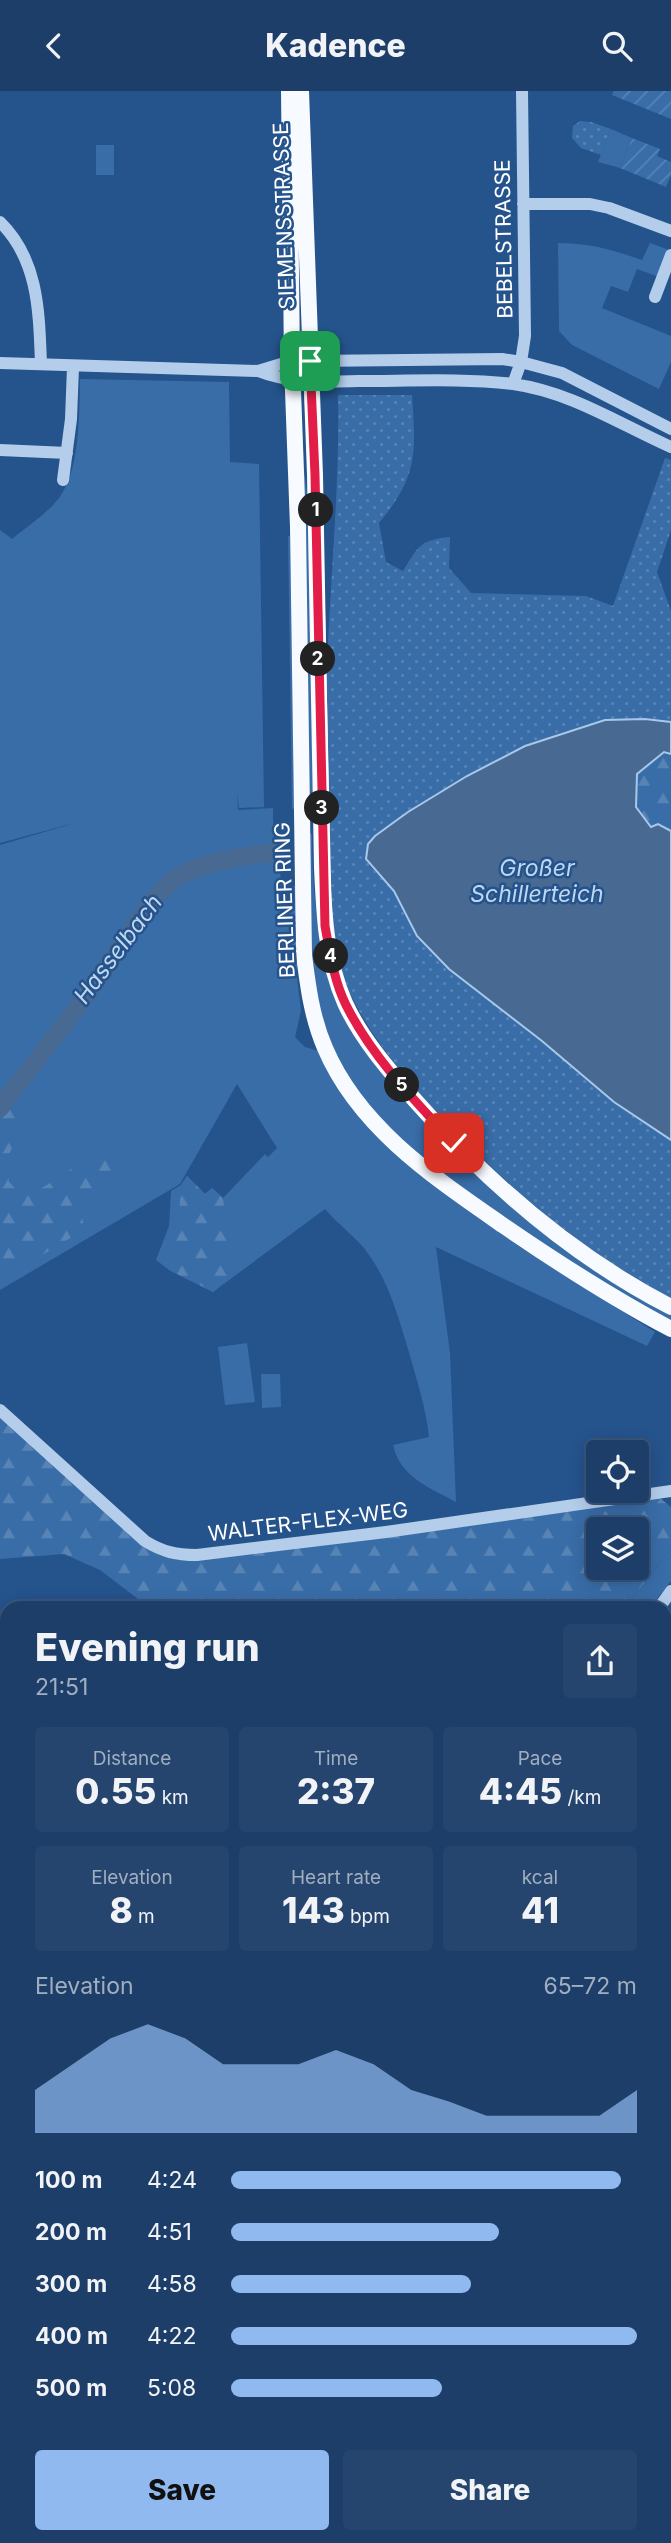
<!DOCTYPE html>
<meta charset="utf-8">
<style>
body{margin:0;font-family:Inter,sans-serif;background:#25456f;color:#f1f3f6;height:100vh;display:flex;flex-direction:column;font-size:26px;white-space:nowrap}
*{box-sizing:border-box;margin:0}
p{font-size:23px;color:#a0aec0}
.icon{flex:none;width:38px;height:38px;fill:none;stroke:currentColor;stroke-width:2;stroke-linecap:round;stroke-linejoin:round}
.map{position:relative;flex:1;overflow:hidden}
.drawer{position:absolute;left:0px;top:1510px;width:672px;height:943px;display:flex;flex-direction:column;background:#1c3e69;border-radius:21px 21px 0 0;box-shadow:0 4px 18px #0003,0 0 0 2px #3a577d}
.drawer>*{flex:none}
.controls{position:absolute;left:586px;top:1349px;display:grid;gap:14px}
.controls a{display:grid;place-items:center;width:63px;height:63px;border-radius:7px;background:#1c3e69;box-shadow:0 4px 18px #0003,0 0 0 2px #3a577d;font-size:35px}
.pin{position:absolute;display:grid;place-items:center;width:60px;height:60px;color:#fff;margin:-30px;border-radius:14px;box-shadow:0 4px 10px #0006}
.km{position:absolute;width:35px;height:35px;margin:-18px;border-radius:50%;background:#222;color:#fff;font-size:19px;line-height:35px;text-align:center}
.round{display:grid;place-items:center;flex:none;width:74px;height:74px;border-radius:7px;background:#25456f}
.headline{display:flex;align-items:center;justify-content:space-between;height:119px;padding:0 35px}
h1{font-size:38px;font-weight:800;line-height:52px}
.stats{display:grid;grid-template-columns:repeat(3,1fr);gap:10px;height:119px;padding:7px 35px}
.stats div{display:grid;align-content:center;border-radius:7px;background:#25456f;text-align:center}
.stats b{font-size:35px;font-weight:800}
.stats small{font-size:19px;font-weight:400}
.stats p{font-size:19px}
.chart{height:196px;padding:14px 35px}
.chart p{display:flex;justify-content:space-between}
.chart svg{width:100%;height:126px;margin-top:7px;fill:#90b9f0;opacity:.7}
.action{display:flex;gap:14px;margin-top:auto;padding:14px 35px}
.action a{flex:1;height:80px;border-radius:7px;background:#90b9f0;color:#111;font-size:28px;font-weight:800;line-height:80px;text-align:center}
.action a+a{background:#25456f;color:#f1f3f6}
ul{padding:0 35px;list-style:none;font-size:23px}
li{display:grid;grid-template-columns:112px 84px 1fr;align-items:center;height:52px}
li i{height:18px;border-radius:9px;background:#90b9f0}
header{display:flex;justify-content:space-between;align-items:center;height:91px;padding:0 35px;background:#1c3e69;font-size:32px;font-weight:800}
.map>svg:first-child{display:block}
.grass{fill:#396da8}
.forest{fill:url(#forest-firs);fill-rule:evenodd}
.park{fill:url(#park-dots)}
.garden{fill:url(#garden-furrows)}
.water{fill:#486991;stroke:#a8c8eb;stroke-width:2}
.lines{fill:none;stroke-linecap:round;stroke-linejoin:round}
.river{stroke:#486991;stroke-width:18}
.minor{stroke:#b3cdea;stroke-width:12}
.major{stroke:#f7fafe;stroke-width:16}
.route-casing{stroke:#fff;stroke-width:14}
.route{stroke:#e11d48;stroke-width:9}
.labels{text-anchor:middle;stroke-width:5;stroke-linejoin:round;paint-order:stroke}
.street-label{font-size:21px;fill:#fff;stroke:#25538c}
.water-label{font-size:23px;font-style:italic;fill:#bfd7f1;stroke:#25538c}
</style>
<header><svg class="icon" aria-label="back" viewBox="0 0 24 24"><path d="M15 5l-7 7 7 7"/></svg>Kadence<svg class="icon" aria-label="search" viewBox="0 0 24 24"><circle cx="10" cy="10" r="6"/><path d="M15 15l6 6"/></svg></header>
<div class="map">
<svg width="671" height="2452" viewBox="0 0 671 2452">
<defs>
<pattern id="forest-firs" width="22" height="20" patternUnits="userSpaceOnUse" patternTransform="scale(1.75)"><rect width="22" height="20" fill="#396da8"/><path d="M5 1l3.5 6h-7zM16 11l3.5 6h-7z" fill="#5783b5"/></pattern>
<pattern id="park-dots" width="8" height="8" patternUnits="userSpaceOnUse" patternTransform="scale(1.75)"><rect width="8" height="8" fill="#396da8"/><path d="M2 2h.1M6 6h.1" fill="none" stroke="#5783b5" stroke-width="1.8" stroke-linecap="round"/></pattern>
<pattern id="garden-furrows" width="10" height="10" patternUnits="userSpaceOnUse" patternTransform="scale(1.75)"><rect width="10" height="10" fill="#396da8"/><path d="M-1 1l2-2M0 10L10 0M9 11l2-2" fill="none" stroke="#5783b5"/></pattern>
</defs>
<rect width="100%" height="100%" fill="#25538c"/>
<!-- grass -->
<path class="grass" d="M611,38L632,47L620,77L598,71Z
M96,54H114V84H96Z
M558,152C589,152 614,159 642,169L650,152L669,159L659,186L637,178L628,201L611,195L602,217L671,245V271L659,298L572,254L559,240Z
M80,288L229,291L230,371L259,373L264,716L239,717L237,701L238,719L273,717C273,744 274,770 284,795H298L297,887L301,920L295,946L305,956L319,960L427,1087L520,1156L655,1241L647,1255L436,1156L450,1262L456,1411C430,1397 400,1386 393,1354L429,1346C426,1316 416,1287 408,1258C398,1225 389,1192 369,1164C358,1147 338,1134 325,1118L213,1201L169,1179L156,1169L169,1135L171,1100L181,1094L187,1085L205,1103L212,1097L223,1107L265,1063L268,1066L277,1057L237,993L180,1093L0,1199V754L78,731L0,752V439L12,448C26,436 42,426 54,413C81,386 79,324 80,288Z
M301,319L304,378L310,424L313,709L308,712Z
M288,445H290L294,717L292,719Z
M312,743C312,790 316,837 328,883L450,1056L671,1221V1231L591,1188L434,1080L368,1016L336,968L319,916L310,861L308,744Z
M247,1252L255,1311L225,1314L218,1256Z
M261,1283H280L281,1316L262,1317Z
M671,1457V1490L650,1517H625Z"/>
<!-- forest -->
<path class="forest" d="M664,661L671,663V740L659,733L651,736L636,716L637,683Z
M5,1000L14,1014L18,1045L7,1067L9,1091L23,1105C53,1095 76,1072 104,1057L114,1075L105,1094L82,1109L81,1123L85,1138L10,1184L6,1172L0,1168V1007Z
M187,1085L205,1103L212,1097L223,1107L232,1185L213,1201L169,1179L178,1141L181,1094Z
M0,1323L143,1454L161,1465L178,1469L655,1403L671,1416V1457L625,1517H200L196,1514L193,1517H150L100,1479L64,1463L0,1468ZM598,1438H637V1477H598Z
M665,1646L671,1650V1800L665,1798Z
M665,1944L671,1947V2053L665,2066Z
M302,2446H609V2452H300Z"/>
<!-- park -->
<path class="park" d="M580,30L591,31L611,38L601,64L581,57L572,47L573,35Z
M338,304H412C416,363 418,385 379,432L386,471L403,480C418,456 419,449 450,446L449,477L471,502L586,505L613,515L665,367L671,369V439L657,481L671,520V631L645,628L605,629L525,655L467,685L393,733L369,774L394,800L417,845L449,878L542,950L614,1011L671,1049V1207C580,1159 502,1092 433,1017C393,973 354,926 337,867C326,824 330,776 328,731C327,680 325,629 327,578C330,487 340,395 338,304Z"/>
<!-- garden -->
<path class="garden" d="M614,0H671V28L612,4Z
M632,47L660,58L657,65L671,71V84L666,96L620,77Z"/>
<!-- water -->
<path class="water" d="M645,628L671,631V663L664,661L637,683L636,716L651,736L658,733L671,740V1049L614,1011L542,950L449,878L417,845L394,800L366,768L368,753L375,745L408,721L467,685L525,655L605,629Z"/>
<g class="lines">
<!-- river -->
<path class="river" d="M0,1017C33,973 68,930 100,885C121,858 151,801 179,785C209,769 245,765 277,761"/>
<!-- minor -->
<path class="minor" d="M523,113H590L609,117L671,140
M0,131C39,169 39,222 41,273
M655,206L671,164
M0,272L258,280C291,293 323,291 358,290C409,290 462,287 513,293C571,301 619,333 671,356
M258,280L281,273L310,270L502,268L521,271L562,282L671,338
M513,293L521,271L525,245L522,0
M0,359L67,362
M63,389L71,328L73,276
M0,1319L145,1450C163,1461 176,1464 197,1464L386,1441L671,1400
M659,1517L671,1500
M0,1532L7,1530
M0,1656L7,1662
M0,1931H7
M0,2232L7,2233
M0,2358H7
M665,2404L671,2402
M199,2446L198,2451L201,2452
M281,2452L283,2446"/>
<!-- major -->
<path class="major" d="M289,0L292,272L298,436L304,864C308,896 312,927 325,957C359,1037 435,1087 504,1135C558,1172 612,1207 671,1238
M301,0L315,384L322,777C324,824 326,869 345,912C361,947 388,978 413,1007C486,1090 572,1165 671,1216"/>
</g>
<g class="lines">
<defs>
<path id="route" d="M310,270L315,384L325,835C330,862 334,890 346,914C372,966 415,1010 454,1052"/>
</defs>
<!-- route casing -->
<use href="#route" class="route-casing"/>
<!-- route -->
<use href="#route" class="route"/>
</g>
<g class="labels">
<!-- street labels -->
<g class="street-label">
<text transform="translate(284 125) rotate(-92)" y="7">SIEMENSSTRASSE</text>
<text transform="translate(504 148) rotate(-91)" y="7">BEBELSTRASSE</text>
<text transform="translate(285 809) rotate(-92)" y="7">BERLINER RING</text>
<text transform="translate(308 1431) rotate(-7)" y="7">WALTER-FLEX-WEG</text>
</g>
<!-- water labels -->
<g class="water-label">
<text x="537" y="785">Großer<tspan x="537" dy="26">Schillerteich</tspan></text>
<text transform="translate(118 858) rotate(-53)" y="8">Hasselbach</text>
</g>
</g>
</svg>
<div class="controls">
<a><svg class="icon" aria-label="locate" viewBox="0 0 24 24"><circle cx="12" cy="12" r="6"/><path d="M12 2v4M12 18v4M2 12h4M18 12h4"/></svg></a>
<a><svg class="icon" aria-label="layers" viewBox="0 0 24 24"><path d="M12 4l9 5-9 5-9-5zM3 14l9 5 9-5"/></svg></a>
</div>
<div class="pin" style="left:310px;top:270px;background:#1e9e55"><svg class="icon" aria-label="arrive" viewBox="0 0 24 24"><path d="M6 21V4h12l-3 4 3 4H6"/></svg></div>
<div class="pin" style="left:454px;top:1052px;background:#d93025"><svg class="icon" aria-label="check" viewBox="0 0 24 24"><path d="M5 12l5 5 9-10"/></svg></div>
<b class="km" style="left:316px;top:419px">1</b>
<b class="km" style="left:318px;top:568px">2</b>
<b class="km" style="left:322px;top:717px">3</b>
<b class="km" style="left:331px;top:865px">4</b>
<b class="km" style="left:402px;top:994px">5</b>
<section class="drawer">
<div class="headline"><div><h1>Evening run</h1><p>21:51</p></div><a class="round"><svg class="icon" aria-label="share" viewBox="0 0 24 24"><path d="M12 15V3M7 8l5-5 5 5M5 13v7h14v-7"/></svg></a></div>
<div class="stats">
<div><p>Distance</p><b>0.55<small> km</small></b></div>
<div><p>Time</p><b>2:37</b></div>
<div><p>Pace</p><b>4:45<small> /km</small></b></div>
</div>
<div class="stats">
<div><p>Elevation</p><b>8<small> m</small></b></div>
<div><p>Heart rate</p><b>143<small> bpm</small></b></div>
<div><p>kcal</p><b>41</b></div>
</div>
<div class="chart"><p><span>Elevation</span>65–72 m</p>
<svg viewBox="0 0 160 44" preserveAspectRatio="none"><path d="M0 44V29L10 20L20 11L30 6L40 11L50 20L60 20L70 20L80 15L90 20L100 29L110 33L120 38L130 38L140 38L150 38L160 29V44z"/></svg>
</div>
<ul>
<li><b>100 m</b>4:24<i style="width:96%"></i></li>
<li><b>200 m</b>4:51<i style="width:66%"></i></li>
<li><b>300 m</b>4:58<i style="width:59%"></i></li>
<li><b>400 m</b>4:22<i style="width:100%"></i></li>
<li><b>500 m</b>5:08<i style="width:52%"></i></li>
</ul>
<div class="action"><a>Save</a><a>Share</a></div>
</section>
</div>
